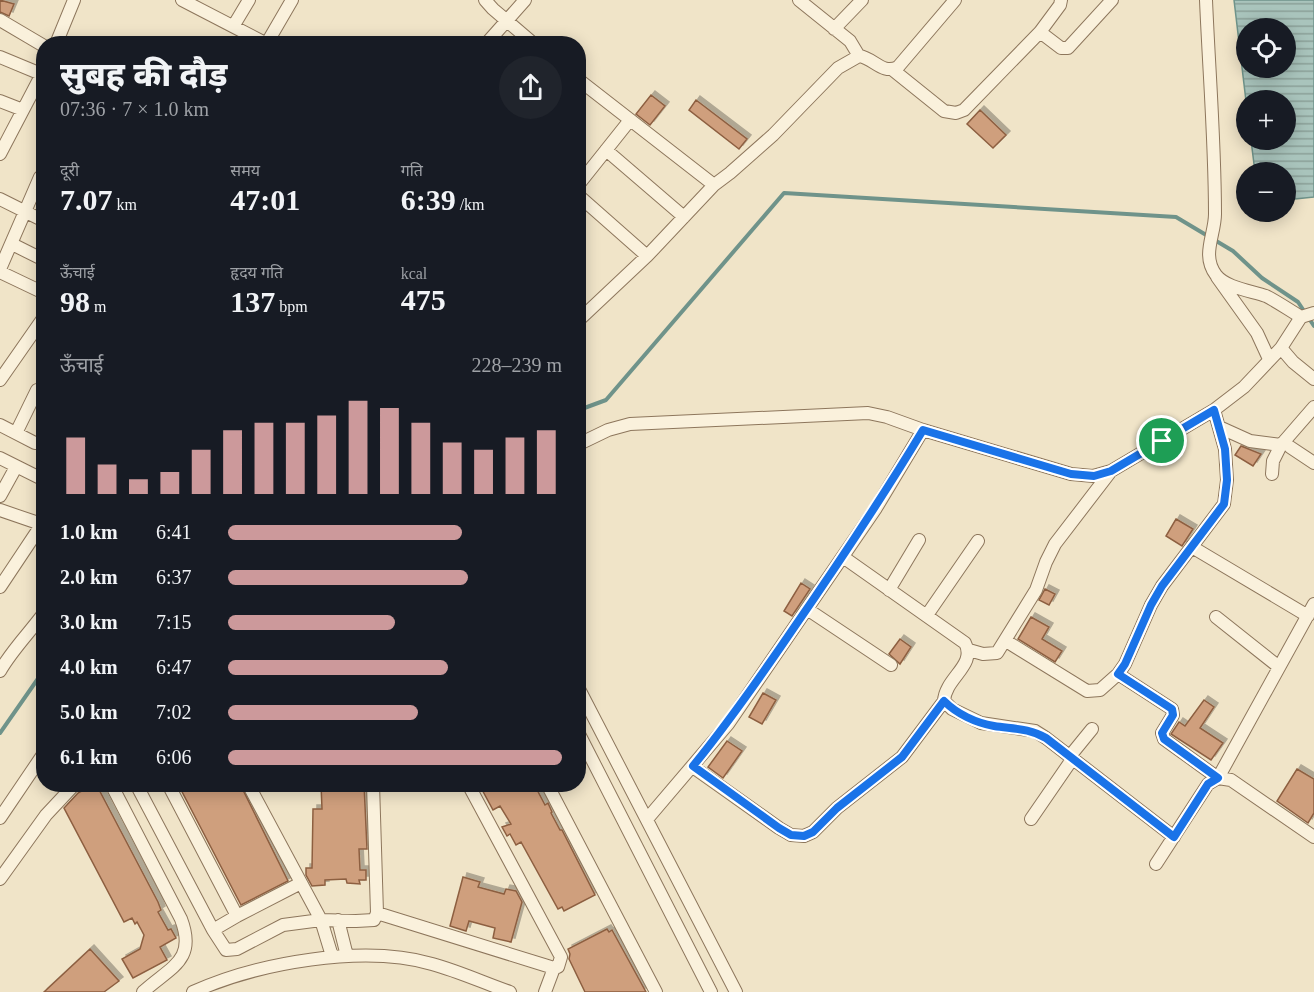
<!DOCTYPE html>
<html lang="hi">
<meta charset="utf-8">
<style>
body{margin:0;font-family:"Times New Roman","Noto Sans Devanagari",serif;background:#20242c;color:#f1f3f6;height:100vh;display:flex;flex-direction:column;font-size:22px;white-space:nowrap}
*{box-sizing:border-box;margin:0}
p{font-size:20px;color:#9ea1a6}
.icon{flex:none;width:33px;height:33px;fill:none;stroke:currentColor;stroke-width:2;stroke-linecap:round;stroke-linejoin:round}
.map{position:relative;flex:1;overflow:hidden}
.sheet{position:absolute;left:36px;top:36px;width:550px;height:756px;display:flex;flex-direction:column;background:#171b24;border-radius:24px;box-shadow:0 3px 15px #0003}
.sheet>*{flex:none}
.controls{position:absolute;left:1236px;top:18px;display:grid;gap:12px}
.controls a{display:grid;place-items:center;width:60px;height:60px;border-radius:50%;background:#171b24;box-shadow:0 3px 15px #0003;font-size:30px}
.pin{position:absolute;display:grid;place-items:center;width:51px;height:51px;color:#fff;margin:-26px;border:3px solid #fff;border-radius:50%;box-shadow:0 2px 6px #0007}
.round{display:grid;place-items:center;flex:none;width:63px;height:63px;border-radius:32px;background:#20242c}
.headline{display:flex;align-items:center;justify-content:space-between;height:102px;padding:0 24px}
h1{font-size:33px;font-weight:800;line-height:45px}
.figures{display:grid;grid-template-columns:repeat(3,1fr);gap:9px;height:102px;padding:6px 24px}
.figures div{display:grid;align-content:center}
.figures b{font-size:30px;font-weight:800}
.figures small{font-size:16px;font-weight:400}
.figures p{font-size:16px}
.chart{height:168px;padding:12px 24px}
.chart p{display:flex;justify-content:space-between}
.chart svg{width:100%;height:108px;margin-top:6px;stroke:#cc999b;stroke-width:6}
ul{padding:0 24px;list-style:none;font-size:20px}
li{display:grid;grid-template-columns:96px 72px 1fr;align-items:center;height:45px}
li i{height:15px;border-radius:8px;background:#cc999b}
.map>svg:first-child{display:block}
.water{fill:url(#water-rules);stroke:#6f938a;stroke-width:1.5;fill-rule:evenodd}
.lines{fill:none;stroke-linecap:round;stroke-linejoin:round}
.stream{stroke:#6f938a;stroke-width:4}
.building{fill:#cf9f7d;stroke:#8d5f41;stroke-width:1.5;filter:url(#shadow)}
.minor-casing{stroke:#8d765c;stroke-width:14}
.minor{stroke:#faf1dc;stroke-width:12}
.route-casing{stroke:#fff;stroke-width:12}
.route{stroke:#1a73e8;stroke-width:8}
</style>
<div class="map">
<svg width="1314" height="992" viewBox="0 0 1314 992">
<defs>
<pattern id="water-rules" width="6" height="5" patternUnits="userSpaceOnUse" patternTransform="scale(1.5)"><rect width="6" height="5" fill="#a9c4bc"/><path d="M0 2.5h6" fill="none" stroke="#8ba098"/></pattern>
<filter id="shadow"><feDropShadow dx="4" dy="-4" stdDeviation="0" flood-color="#0004"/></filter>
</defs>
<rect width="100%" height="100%" fill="#f0e4c8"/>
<!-- water -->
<path class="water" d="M1234,0H1314V197L1286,200V172H1255L1251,140H1286V100L1246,101ZM1246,28H1286V68H1246Z"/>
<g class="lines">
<!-- stream -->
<path class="stream" d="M579,410L606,400L784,193L1176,217L1233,251L1262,278L1298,302L1314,326
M0,733L44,670"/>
</g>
<!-- building -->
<path class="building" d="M0,0L14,4L9,16L0,12Z
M651,95L665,106L650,125L636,114Z
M696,100L747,139L739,149L689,110Z
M980,110L1006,135L993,148L967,124Z
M1241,446L1261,454L1253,466L1235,455Z
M1176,519L1193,529L1182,546L1166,536Z
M801,583L810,589L792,616L784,611Z
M1045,589L1055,594L1049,605L1039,600Z
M1031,617L1049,627L1042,639L1062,651L1055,662L1018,639Z
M900,639L911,647L900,664L889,654Z
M763,693L776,700L762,724L749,717Z
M1204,700L1214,707L1200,728L1223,743L1211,760L1171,734L1179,722L1185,726Z
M727,741L742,751L723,778L708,767Z
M1297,769L1314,779V813L1308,823L1277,801Z
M94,784H96L158,902L161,910L158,912L168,930L171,929L176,938L160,947L167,960L133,978L122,959L140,949L144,935L137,922L135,924L132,918L124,922L64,808L78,793Z
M178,784H240L288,881L241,905Z
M321,784H364L367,849H359L360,870H366V880H359L360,884L347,883L346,879L325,880V885L312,886L306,875V868H312L313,809H322Z
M479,784H534L545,805L548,803L552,812L551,813L560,830H562L595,895L564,911L562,907L558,909L521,842L516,845L510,834L507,836L502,827L511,824L500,806L493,810Z
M463,877L480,882L478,887L504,894L506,889L516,891L522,902L511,942L493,938L495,928L469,921L466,931L450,926Z
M607,929L609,932L612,930L646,992H585L569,959L570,954L568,949Z
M90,949L119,981L104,992H44Z"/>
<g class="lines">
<defs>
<path id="minor" d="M182,0L267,44
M485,0L493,9L534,44
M799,0L850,41L859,56
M1206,0C1209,71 1215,143 1215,214C1215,235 1201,255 1216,275C1226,288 1252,291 1266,296C1278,302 1289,310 1301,317
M0,20L44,46
M234,25L249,0
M834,29L862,0
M1040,32L1061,48H1068L1112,0
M267,43L292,0
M56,44L74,0
M486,44L525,0
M0,57L41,74
M893,70L944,111L956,113L964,110L1040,32L1060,5L1061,0
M579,80L714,185
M0,101L23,110
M606,150L684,217
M0,154L44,70
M579,184L630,120
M579,196L647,256
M0,199L44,221
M12,244L44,260
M0,269L40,177L44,175
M0,272L44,293
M1217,277L1257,333L1269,359
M579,320L647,256L714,185L730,173L773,135L838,68L859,56C874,58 882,75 898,67L955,0
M1281,348L1293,362L1314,379
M0,380L44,317
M0,425L35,443
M1219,427L1250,441L1281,445L1273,461L1272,474
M16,433L37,390
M579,444L608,430L630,424L868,413L887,417L923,430L1071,474L1093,476L1111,471L1214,410L1244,387L1281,348L1301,317L1314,313
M1281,445L1314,407
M1290,447L1314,463
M0,458L44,480
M0,496L16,467
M0,510L44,525
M1192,547L1308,616
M843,557L965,643C977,665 945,678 944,701L952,709L981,723L1035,731L1046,738L1174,837
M0,587L42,524
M889,590L919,540
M807,609L891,665
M927,615L978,541
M1216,617L1279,667
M1006,641L1087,691L1100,690L1118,674L1125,664L1151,605L1162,586L1224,504L1227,480L1225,449L1214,410
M969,650L983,654L997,653L1036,590L1046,562L1055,544L1111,471
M0,671C12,650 30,632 44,613
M1118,674L1172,709L1173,715L1162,733L1164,739L1218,778
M579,689L736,992
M579,734L711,992
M1070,756L1092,729
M693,767L779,828L791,835L804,836L813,832L837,808L902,757L944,701
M1218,778L1231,780L1314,837
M111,784L181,919C197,961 170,967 143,992
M136,784L213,930L226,950L237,949L283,925L321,920L356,921L374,920L377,913L373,784
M168,784L237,916L301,883
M248,784L321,920L332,956
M468,784L561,957L558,967L554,968L545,992
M547,784L656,992
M0,818L44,753
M648,818L728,724L876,508L923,430
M1031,819L1073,758
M1156,864L1208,784L1218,778L1314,604
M0,879L46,815L75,784
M377,913L554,968
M338,920L347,956
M213,930L237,916
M193,992C257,963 363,944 432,964C458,971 484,983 510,992"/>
</defs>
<!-- minor casing -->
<use href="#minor" class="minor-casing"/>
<!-- minor -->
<use href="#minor" class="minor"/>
</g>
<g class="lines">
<defs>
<path id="route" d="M1214,410L1225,449L1227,480L1224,504L1162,586L1151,605L1125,664L1118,674L1172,709L1173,715L1162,733L1164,739L1218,778L1208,784L1174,837L1046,738C1029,728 1013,729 994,726C976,723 957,714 944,701L902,757L837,808L813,832L804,836L791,835L779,828L693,766C729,722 761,676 793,629C838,564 882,498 923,430L1071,474L1094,476L1111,471Z"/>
</defs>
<!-- route casing -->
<use href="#route" class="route-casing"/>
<!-- route -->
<use href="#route" class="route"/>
</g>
</svg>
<div class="controls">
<a><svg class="icon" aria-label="locate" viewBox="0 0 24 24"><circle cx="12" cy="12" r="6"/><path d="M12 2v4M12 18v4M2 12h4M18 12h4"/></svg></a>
<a>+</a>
<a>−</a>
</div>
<div class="pin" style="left:1162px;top:441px;background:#1e9e55"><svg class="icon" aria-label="arrive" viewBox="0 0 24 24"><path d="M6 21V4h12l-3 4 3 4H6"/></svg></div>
<section class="sheet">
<div class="headline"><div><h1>सुबह की दौड़</h1><p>07:36 · 7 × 1.0 km</p></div><a class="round"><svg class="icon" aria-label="share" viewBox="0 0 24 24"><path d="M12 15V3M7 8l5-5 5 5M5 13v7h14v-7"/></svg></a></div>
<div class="figures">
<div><p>दूरी</p><b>7.07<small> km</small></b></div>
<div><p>समय</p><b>47:01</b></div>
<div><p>गति</p><b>6:39<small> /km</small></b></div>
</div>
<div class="figures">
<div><p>ऊँचाई</p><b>98<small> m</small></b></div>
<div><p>हृदय गति</p><b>137<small> bpm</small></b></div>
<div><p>kcal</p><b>475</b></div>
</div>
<div class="chart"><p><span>ऊँचाई</span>228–239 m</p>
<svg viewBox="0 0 160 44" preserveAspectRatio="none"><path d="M5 44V21M15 44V32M25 44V38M35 44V35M45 44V26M55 44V18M65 44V15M75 44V15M85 44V12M95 44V6M105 44V9M115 44V15M125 44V23M135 44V26M145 44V21M155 44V18"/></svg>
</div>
<ul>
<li><b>1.0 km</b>6:41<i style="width:70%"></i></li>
<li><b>2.0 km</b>6:37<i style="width:72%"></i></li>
<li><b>3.0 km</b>7:15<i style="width:50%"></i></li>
<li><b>4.0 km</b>6:47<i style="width:66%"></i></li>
<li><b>5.0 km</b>7:02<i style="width:57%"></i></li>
<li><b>6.1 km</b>6:06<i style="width:100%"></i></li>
</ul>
</section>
</div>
